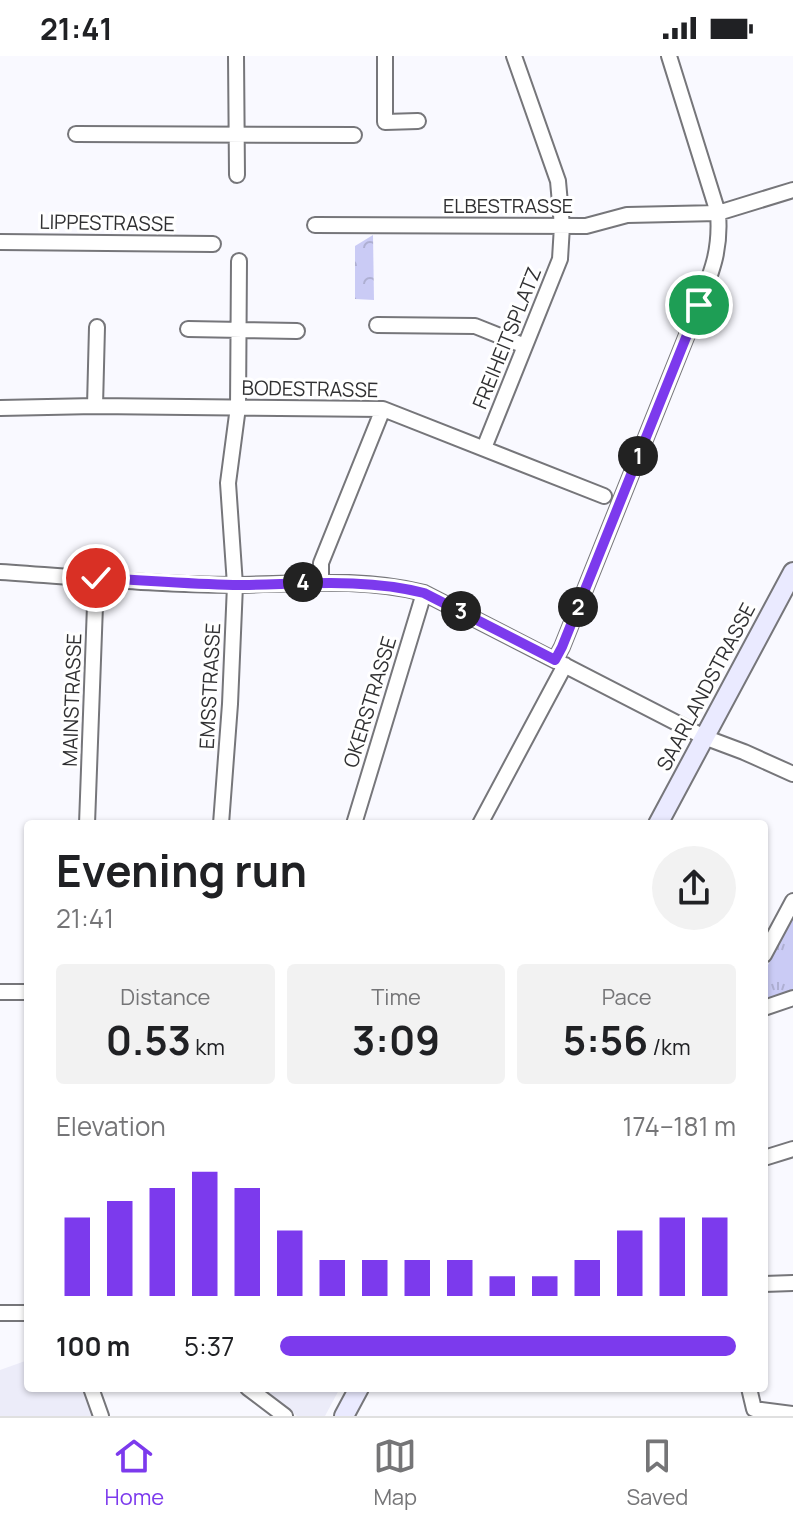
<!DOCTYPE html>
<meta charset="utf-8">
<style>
body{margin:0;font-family:Manrope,sans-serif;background:#f2f2f2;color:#202124;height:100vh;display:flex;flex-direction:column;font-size:30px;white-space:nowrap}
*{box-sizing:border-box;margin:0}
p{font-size:26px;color:#757577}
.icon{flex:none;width:44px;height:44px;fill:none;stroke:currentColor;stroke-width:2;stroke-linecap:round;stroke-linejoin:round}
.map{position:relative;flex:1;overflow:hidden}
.side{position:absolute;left:24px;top:764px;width:744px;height:572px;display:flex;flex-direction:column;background:#fff;border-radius:8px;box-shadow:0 2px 6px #0004}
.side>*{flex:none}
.pin{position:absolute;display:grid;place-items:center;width:68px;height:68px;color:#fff;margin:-34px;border:4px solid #fff;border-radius:50%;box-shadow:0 2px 8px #0007}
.km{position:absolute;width:40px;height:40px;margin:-20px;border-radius:50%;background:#222;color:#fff;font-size:22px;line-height:40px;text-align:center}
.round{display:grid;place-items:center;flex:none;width:84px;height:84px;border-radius:42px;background:#f2f2f2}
.summary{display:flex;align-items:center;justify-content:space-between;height:136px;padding:0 32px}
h1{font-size:44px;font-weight:700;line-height:60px}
.metrics{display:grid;grid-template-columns:repeat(3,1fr);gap:12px;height:136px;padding:8px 32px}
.metrics div{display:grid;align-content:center;border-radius:8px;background:#f2f2f2;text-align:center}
.metrics b{font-size:40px;font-weight:700}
.metrics small{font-size:22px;font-weight:400}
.metrics p{font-size:22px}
.chart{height:224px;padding:16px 32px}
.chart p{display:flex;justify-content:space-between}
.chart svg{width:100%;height:144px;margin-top:8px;stroke:#7c3aed;stroke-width:6}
ul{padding:0 32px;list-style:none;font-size:26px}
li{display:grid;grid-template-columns:128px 96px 1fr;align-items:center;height:60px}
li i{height:20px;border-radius:10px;background:#7c3aed}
.status{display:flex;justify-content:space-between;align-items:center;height:56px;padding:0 40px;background:#fff;direction:ltr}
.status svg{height:22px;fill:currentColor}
.tabs{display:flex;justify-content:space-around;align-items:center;height:112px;border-top:2px solid #e0e0e0;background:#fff;font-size:22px;color:#757577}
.tabs a{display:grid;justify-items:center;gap:4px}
.tabs .current{color:#7c3aed}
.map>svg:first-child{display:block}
.built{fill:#ececf9}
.grass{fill:url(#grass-tufts)}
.park{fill:url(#park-crowns)}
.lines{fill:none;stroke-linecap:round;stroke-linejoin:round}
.street-casing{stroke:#76767a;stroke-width:18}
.secondary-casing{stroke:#76767a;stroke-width:22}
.street{stroke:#fff;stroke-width:14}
.secondary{stroke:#eaeaff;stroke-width:18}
.route-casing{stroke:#fff;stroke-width:16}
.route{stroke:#7c3aed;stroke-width:10}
.labels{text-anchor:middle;stroke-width:6;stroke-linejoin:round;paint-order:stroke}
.street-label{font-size:20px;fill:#303032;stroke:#fff}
</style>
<div class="status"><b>21:41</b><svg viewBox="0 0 49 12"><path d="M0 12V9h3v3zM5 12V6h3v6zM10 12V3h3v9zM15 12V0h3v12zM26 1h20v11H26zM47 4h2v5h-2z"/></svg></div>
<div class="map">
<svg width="793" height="1360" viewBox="0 0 793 1360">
<defs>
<pattern id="grass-tufts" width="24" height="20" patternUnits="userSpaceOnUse" patternTransform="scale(2)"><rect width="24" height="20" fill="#cacbf5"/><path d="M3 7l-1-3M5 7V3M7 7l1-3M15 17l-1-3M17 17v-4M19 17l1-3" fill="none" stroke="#aeafd2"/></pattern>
<pattern id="park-crowns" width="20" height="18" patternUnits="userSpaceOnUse" patternTransform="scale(2)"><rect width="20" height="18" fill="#cacbf5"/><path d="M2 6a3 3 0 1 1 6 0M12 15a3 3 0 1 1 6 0" fill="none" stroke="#aeafd2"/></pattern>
</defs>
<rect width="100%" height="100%" fill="#f9f9ff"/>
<!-- built -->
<path class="built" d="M28,1304V1332H98L107,1360H0V1314Z
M261,1332H340L325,1360H297Z"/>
<!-- grass -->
<path class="grass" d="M793,858V938L764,946V917Z"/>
<!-- park -->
<path class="park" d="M373,179L374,244L355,243V190Z"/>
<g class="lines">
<defs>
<path id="street" d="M236,0L237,119
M385,0V66L418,65
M76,78L354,79
M315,169L586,170L627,159L718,157L793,134
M0,186L213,188
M377,269L475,270L525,290
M188,273L297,275
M95,350L97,271
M0,352L95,350L383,353L604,440
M484,392L560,203L562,170L558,125L514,0
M0,516C78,521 156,529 234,529C297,528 362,521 424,537L704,681L744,696L793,718
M321,526V507L383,353
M555,604L562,591L699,249C712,215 721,194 718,157L669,0
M87,768L96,522
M221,768L230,648L235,529L228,427L238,351L239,205
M354,768L424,537
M480,768L565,609
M764,899L793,845
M0,936H28
M764,952L793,942
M764,1102L793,1093
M764,1228L793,1227
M0,1257H28
M91,1332L101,1360
M248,1332L285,1360
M749,1332L754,1353L793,1358"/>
<path id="secondary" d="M658,768L793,516
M344,1360L359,1332"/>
</defs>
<!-- street casing -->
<use href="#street" class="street-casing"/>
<!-- secondary casing -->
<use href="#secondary" class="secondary-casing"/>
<!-- street -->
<use href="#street" class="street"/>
<!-- secondary -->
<use href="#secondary" class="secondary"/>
</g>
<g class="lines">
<defs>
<path id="route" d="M96,522C142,524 187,528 233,529C296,529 362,521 424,537L555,604L562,591L699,249"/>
</defs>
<!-- route casing -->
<use href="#route" class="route-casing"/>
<!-- route -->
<use href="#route" class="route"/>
</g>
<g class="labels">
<!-- street labels -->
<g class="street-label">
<text x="508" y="157">ELBESTRASSE</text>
<text transform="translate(107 167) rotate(1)" y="7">LIPPESTRASSE</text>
<text transform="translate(507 282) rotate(-68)" y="7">FREIHEITSPLATZ</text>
<text transform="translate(310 333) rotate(1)" y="7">BODESTRASSE</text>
<text transform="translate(210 630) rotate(-87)" y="7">EMSSTRASSE</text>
<text transform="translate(706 631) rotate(-62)" y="7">SAARLANDSTRASSE</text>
<text transform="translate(72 644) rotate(-88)" y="7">MAINSTRASSE</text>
<text transform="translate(370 646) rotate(-73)" y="7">OKERSTRASSE</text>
</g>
</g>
</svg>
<div class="pin" style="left:699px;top:249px;background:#1e9e55"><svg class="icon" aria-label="arrive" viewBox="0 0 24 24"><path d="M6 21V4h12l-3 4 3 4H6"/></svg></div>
<div class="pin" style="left:96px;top:522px;background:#d93025"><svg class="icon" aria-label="check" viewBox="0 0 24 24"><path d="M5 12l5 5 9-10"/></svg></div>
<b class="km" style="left:638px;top:400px">1</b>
<b class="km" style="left:578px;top:551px">2</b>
<b class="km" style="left:461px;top:555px">3</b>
<b class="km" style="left:303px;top:526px">4</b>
<section class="side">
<div class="summary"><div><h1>Evening run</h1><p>21:41</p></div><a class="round"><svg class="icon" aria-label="share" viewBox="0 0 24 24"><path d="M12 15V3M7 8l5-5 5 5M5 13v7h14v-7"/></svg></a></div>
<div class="metrics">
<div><p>Distance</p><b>0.53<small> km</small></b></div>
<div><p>Time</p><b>3:09</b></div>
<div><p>Pace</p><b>5:56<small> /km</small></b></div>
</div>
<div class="chart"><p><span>Elevation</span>174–181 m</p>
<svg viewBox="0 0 160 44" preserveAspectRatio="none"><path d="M5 44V20M15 44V15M25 44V11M35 44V6M45 44V11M55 44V24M65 44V33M75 44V33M85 44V33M95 44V33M105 44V38M115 44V38M125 44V33M135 44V24M145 44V20M155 44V20"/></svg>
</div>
<ul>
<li><b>100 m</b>5:37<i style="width:100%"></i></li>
</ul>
</section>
</div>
<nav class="tabs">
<a class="current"><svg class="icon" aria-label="home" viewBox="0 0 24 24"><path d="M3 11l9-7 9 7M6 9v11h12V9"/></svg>Home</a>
<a><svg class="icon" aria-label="map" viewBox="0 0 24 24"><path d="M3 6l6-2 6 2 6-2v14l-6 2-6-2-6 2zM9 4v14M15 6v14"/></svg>Map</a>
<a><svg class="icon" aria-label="saved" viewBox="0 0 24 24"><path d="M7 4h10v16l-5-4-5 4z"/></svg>Saved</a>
</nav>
